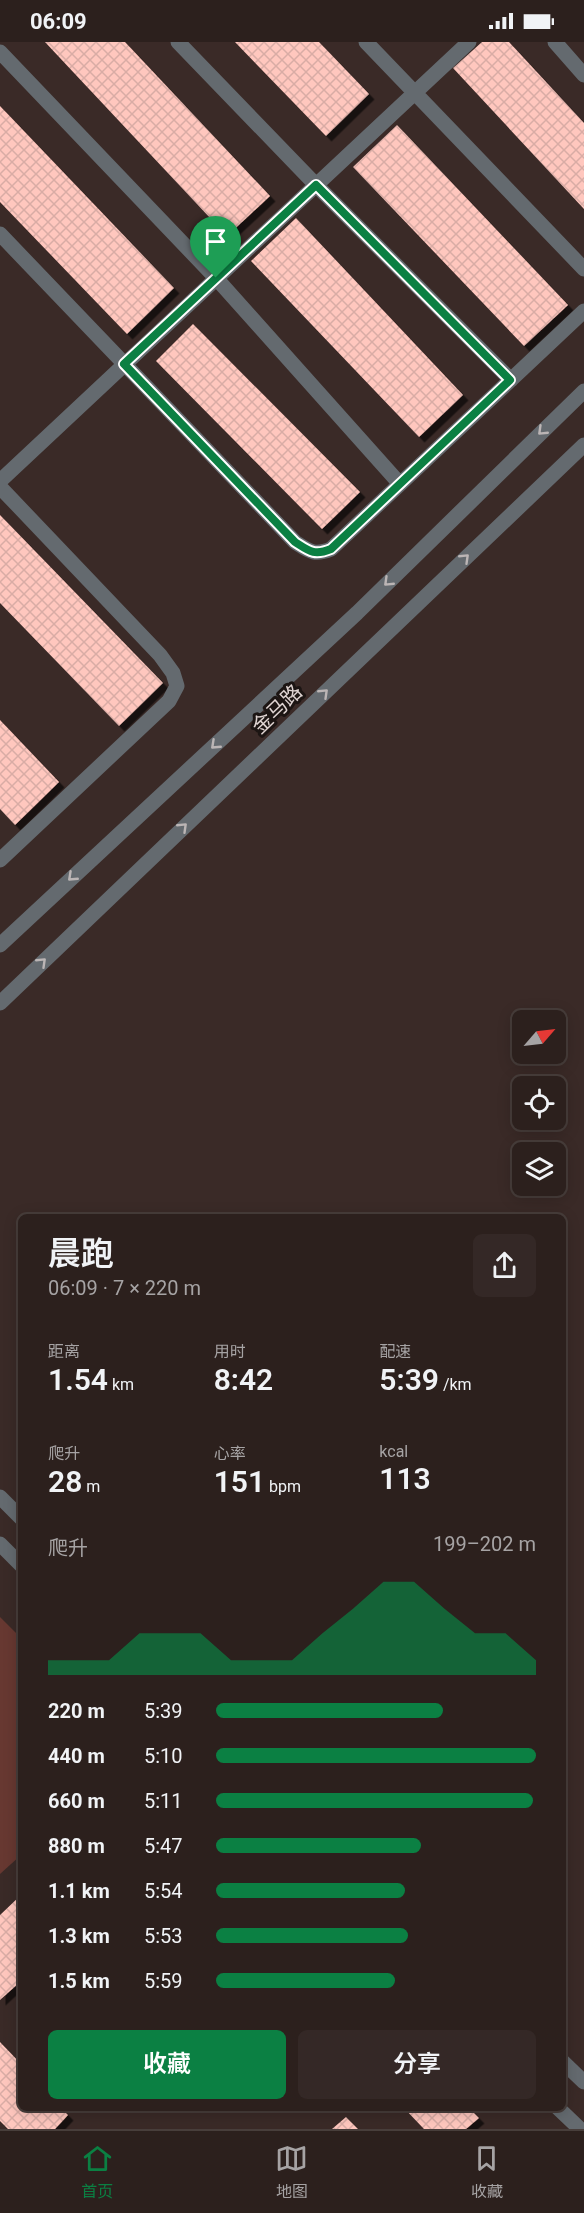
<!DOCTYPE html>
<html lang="zh">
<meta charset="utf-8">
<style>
body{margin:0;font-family:Roboto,"Noto Sans SC",sans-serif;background:#342826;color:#f1f3f6;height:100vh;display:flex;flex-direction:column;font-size:22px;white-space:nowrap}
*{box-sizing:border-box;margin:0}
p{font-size:20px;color:#a6a3a4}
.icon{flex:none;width:33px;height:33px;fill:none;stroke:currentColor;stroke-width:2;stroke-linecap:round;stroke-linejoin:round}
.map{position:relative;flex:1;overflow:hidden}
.sheet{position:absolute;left:18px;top:1172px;width:548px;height:897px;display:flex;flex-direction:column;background:#2c201d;border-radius:9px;box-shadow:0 3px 15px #0003,0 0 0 2px #483e3b}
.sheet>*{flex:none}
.needle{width:39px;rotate:62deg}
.tools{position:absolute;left:512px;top:968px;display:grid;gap:12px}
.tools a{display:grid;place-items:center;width:54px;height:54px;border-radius:9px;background:#2c201d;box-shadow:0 3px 15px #0003,0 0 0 2px #483e3b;font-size:30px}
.pin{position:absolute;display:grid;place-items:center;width:51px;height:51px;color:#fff;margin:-62px -26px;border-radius:50% 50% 50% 0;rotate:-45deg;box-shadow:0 0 6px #0007}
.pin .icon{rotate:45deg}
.round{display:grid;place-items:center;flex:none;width:63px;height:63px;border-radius:9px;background:#342826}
.overview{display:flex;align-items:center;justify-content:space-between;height:102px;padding:0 30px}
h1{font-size:33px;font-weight:600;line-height:45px}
.stats{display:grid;grid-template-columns:repeat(3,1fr);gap:9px;height:102px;padding:6px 30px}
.stats div{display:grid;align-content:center}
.stats b{font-size:30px;font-weight:600}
.stats small{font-size:16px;font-weight:400}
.stats p{font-size:16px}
.chart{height:168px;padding:12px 30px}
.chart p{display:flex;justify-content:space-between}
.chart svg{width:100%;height:108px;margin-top:6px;fill:#0b8043;opacity:.7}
.button{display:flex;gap:12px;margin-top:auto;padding:12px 30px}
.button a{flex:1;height:69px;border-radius:9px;background:#0b8043;color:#fff;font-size:24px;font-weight:600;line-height:69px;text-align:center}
.button a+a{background:#342826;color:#f1f3f6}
ul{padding:0 30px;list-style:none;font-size:20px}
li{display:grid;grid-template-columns:96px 72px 1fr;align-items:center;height:45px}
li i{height:15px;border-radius:8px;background:#0b8043}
.status{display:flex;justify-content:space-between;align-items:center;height:42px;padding:0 30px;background:#2c201d;direction:ltr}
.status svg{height:16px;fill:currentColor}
.menu{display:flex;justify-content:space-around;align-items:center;height:84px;border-top:2px solid #483e3b;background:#2c201d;font-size:16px;color:#a6a3a4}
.menu a{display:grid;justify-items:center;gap:3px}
.menu .on{color:#0b8043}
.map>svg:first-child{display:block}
.green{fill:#673831}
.building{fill:url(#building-cross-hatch);filter:url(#shadow)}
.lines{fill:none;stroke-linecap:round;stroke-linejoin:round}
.minor{stroke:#646a6f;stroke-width:15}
.oneway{stroke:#bbb5b5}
.route-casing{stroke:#fff;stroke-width:12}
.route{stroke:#0b8043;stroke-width:8}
.labels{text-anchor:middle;stroke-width:6;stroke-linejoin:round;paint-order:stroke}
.street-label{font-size:20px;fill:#e0d5d3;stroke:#1c1513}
</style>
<div class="status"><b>06:09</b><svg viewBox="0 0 49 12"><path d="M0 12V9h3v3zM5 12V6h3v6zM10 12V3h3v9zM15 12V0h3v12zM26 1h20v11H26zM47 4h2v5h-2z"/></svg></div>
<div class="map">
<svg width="584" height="2087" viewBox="0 0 584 2087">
<defs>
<pattern id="building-cross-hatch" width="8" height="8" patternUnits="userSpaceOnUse" patternTransform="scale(1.5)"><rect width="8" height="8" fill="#ffc7be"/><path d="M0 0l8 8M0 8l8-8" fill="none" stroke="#d9aca5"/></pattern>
<filter id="shadow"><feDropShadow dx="5.5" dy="5.5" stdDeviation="0" flood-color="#0009"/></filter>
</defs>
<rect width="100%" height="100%" fill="#3a2a27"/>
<!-- green -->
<path class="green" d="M0,1575L21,1596V1813L0,1832Z"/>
<!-- building -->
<path class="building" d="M45,0H125L270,154L227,194Z
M235,0H319L369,52L326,94Z
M482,0H509L584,81V167L453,26Z
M0,64L174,246L127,292L0,160Z
M397,83L568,263L524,304L353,125Z
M296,176L463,353L419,395L251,219Z
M193,282L360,450L322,487L156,319Z
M0,473L163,641L119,684L0,561Z
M0,678L59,740L15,783L0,767Z
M21,1853V1939L0,1958V1873Z
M0,2000L21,2022V2066H61L68,2073L55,2087H8L0,2079Z
M404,2066H469L479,2076L466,2087H424Z
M346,2075L358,2087H332Z"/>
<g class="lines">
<!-- minor -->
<path class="minor" d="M178,0L316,143L511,338
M366,0L584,227
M555,0L584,33
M0,10L216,236L400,442
M0,192L295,500C309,509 314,514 331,507L584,269
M0,439L469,0
M0,445L160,613L173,631L177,644L169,659L0,818
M0,903L357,571L584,349
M0,961L584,403
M0,1455L21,1476
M0,1502L21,1523
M562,2019L584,2040
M558,2066L580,2087"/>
</g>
<!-- one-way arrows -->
<defs><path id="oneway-chevron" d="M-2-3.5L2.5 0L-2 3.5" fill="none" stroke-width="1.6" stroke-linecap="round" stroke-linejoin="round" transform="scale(1.5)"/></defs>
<g class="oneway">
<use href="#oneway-chevron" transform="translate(542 389) rotate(136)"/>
<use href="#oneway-chevron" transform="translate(465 516) rotate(-44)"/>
<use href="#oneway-chevron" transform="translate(388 540) rotate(136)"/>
<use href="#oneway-chevron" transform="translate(324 651) rotate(-44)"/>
<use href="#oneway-chevron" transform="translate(215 703) rotate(137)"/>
<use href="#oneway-chevron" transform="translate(183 785) rotate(-44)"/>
<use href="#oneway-chevron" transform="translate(72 835) rotate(137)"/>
<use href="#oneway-chevron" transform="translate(42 920) rotate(-44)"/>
</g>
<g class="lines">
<defs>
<path id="route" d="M316,143L510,338L331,507C314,514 309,509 295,500L124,322Z"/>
</defs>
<!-- route casing -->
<use href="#route" class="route-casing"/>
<!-- route -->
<use href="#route" class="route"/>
</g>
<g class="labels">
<!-- street labels -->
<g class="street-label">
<text transform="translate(277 667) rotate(-44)" y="7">金马路</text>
</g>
</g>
</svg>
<div class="tools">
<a><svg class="needle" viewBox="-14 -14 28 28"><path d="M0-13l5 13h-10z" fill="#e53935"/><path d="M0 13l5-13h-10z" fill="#a6a3a4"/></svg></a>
<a><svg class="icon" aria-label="locate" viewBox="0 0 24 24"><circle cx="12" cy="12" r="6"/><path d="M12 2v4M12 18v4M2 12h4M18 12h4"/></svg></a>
<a><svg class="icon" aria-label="layers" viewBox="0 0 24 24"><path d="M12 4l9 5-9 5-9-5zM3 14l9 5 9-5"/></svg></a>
</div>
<div class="pin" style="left:216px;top:236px;background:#1e9e55"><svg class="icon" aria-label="arrive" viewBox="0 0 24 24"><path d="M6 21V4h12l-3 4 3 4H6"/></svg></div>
<section class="sheet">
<div class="overview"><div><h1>晨跑</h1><p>06:09 · 7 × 220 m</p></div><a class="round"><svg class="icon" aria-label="share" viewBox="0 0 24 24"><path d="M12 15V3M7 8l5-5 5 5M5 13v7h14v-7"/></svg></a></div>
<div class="stats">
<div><p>距离</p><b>1.54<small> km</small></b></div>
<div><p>用时</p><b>8:42</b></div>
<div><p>配速</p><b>5:39<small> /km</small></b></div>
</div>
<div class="stats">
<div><p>爬升</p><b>28<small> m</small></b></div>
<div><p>心率</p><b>151<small> bpm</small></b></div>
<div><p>kcal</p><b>113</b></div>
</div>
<div class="chart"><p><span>爬升</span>199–202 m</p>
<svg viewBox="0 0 160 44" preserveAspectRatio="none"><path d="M0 44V38L10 38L20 38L30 27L40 27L50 27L60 38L70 38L80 38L90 27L100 17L110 6L120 6L130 17L140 27L150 27L160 38V44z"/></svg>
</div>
<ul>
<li><b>220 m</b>5:39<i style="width:71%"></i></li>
<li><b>440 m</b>5:10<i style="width:100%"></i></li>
<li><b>660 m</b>5:11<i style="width:99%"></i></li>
<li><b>880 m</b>5:47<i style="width:64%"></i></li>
<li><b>1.1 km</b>5:54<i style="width:59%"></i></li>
<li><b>1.3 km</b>5:53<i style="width:60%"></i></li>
<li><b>1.5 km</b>5:59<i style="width:56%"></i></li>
</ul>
<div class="button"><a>收藏</a><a>分享</a></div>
</section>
</div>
<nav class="menu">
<a class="on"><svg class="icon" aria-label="home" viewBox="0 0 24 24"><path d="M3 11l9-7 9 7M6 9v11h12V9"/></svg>首页</a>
<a><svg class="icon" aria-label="map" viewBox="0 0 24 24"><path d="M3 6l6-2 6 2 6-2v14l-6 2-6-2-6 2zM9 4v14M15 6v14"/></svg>地图</a>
<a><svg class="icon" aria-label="saved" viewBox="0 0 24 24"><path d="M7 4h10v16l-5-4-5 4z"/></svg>收藏</a>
</nav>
